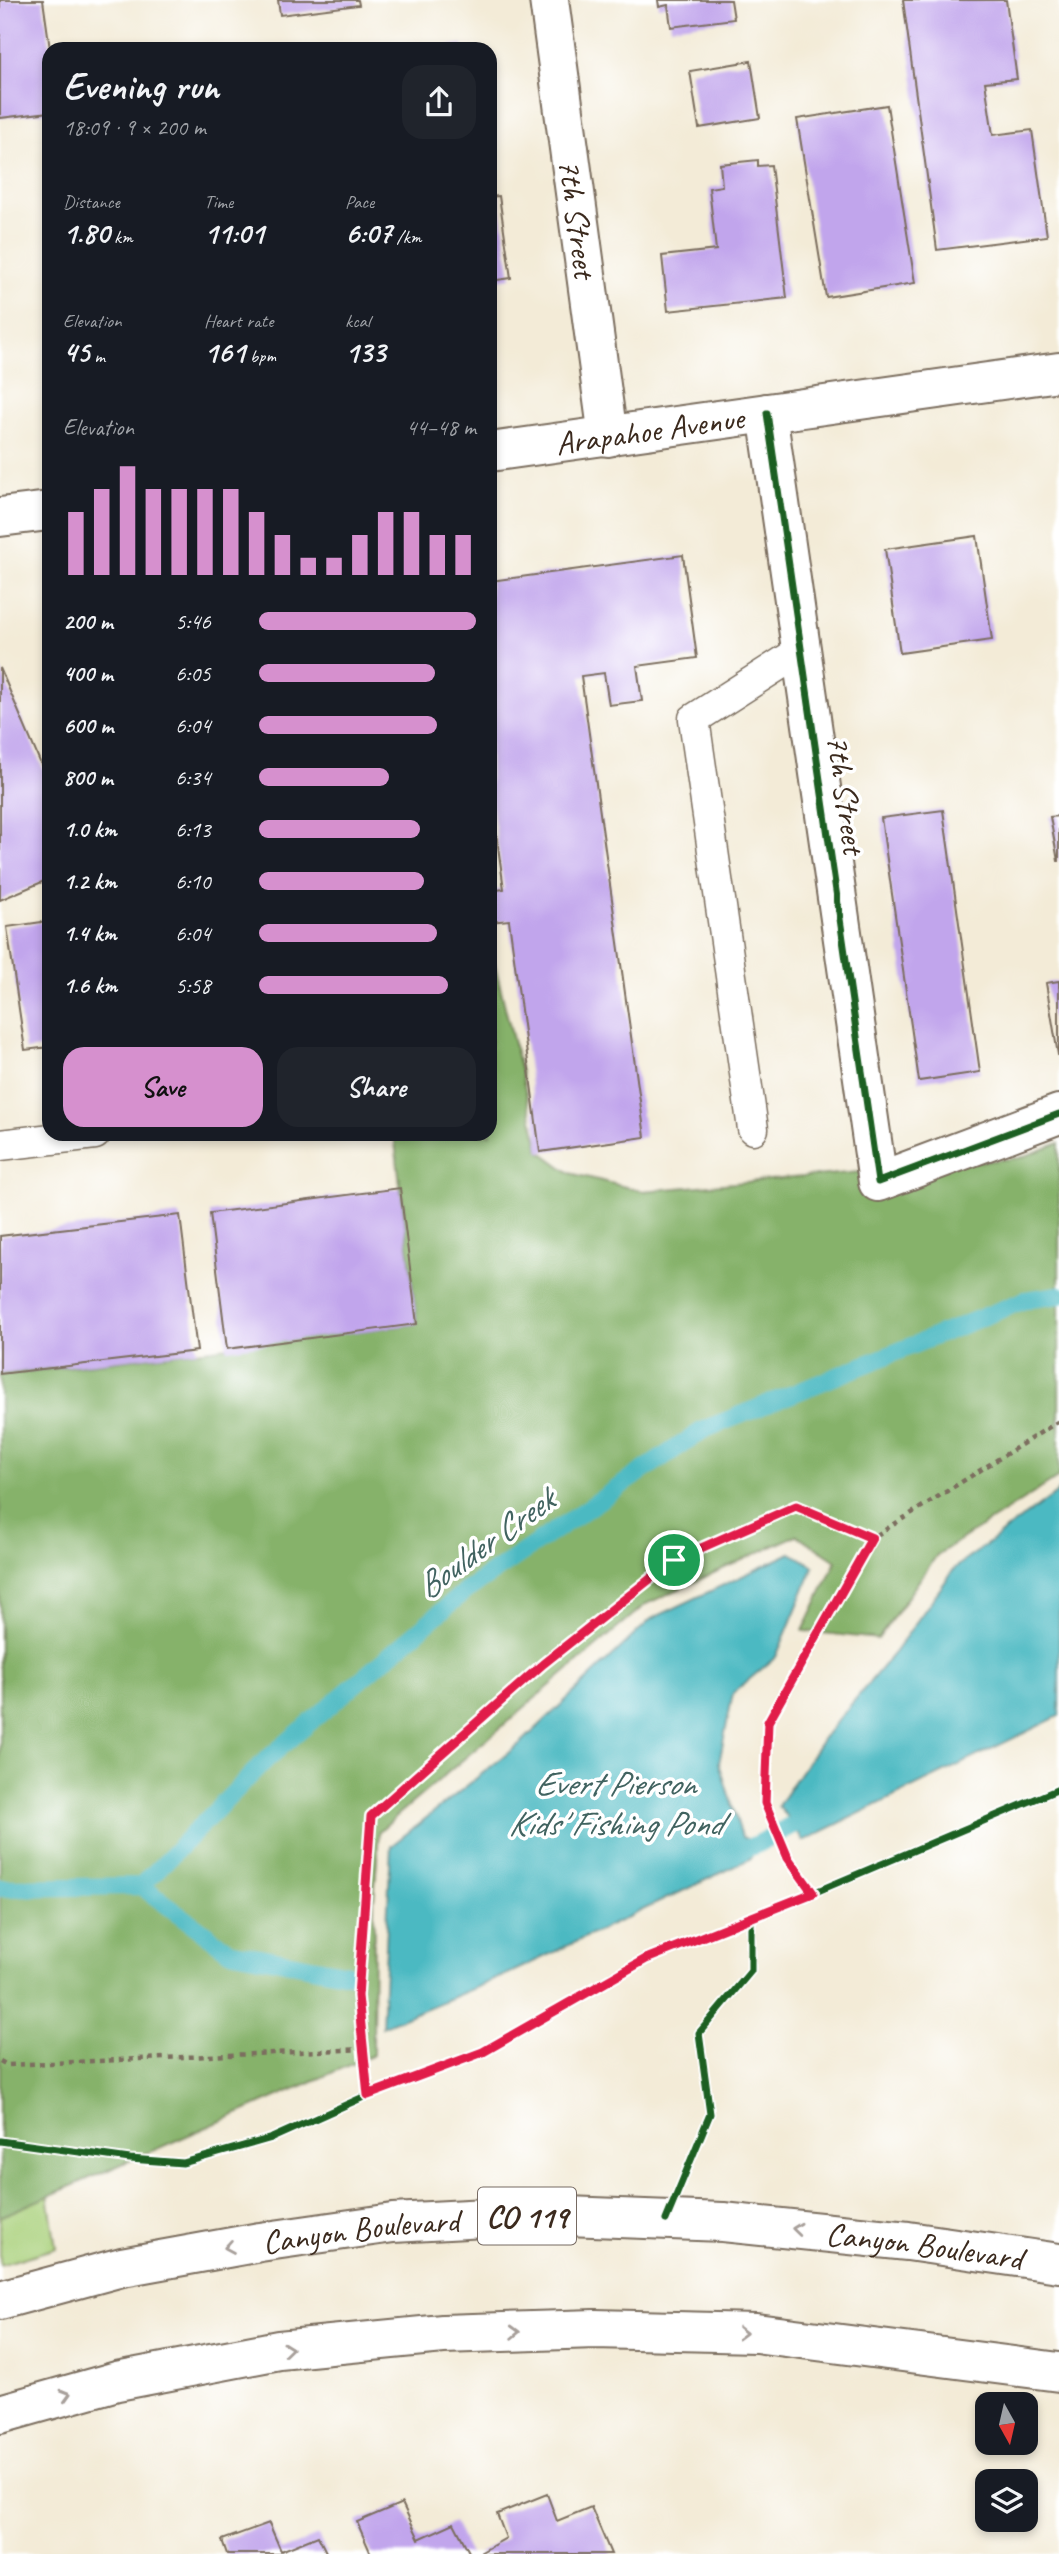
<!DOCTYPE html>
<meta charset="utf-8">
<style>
body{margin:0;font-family:Caveat,sans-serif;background:#20242c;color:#f1f3f6;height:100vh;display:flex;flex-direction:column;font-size:26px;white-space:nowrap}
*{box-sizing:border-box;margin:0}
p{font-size:23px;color:#9ea1a6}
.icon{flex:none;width:38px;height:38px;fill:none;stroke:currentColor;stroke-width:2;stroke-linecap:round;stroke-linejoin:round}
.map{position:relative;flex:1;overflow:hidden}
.panel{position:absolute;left:42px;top:42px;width:455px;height:1099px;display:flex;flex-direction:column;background:#171b24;border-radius:21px;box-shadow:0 4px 10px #0003}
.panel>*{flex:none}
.needle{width:46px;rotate:172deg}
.fabs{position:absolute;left:975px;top:2392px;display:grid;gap:14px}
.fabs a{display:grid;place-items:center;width:63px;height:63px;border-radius:14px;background:#171b24;box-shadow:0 4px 10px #0003;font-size:35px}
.pin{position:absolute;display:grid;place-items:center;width:60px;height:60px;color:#fff;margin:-30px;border:4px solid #fff;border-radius:50%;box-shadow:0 2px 7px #0007}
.round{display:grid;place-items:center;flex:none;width:74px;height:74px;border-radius:21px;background:#20242c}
.head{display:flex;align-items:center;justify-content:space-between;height:119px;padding:0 21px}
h1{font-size:38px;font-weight:700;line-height:52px}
.figures{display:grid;grid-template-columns:repeat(3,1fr);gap:10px;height:119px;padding:7px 21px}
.figures div{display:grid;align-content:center}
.figures b{font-size:30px;font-weight:700}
.figures small{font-size:19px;font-weight:400}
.figures p{font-size:19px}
.chart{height:196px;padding:14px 21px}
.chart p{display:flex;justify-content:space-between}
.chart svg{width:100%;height:126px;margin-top:7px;stroke:#d690ce;stroke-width:6}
.primary-button{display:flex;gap:14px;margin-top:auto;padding:14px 21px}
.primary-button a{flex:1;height:80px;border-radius:21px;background:#d690ce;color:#111;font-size:28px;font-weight:700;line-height:80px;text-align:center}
.primary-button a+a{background:#20242c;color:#f1f3f6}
ul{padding:0 21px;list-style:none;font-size:23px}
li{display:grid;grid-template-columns:112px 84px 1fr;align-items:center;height:52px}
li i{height:18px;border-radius:9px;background:#d690ce}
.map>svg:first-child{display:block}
.green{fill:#a9d07a;stroke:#727d4c;stroke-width:2}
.forest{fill:#86b26a;stroke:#606e44;stroke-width:2}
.water{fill:#4bb9c2;stroke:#437270;stroke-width:2}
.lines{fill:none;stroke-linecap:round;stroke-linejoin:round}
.stream{stroke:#4bb9c2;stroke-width:18}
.building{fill:#c1a5ec}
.service-casing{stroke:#7b6e5f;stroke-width:33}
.minor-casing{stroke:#7b6e5f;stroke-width:42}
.tertiary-casing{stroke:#7b6e5f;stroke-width:42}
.primary-casing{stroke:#7b6e5f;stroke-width:42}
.path{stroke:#7b6e5f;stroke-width:4.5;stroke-dasharray:5 5;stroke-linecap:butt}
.service{stroke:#fff;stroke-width:30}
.minor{stroke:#fff;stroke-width:38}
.tertiary{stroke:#fff;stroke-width:38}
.primary{stroke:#fff;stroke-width:38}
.cycleway-casing{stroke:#fff;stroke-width:11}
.cycleway{stroke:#1b5e20;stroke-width:7}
.oneway{stroke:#a79f9a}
.route-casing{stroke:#fff;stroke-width:14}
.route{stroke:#e11d48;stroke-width:9}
.labels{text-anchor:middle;stroke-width:7;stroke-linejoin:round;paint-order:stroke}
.shield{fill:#fff;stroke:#766a62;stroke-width:2}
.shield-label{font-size:32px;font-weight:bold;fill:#3b2a1e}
.street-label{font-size:33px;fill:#3b2a1e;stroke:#fff}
.water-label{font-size:35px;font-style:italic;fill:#416360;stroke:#fff}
</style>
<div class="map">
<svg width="1059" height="2554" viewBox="0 0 1059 2554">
<rect width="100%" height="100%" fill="#fff"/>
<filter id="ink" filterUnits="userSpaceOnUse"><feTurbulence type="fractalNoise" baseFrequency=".0143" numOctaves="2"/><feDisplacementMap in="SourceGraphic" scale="14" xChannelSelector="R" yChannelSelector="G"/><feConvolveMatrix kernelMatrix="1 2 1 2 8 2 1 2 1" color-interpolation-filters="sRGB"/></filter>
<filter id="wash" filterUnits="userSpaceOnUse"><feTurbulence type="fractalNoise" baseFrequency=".00686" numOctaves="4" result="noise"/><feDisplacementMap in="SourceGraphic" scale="28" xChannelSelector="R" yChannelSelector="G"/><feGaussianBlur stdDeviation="1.57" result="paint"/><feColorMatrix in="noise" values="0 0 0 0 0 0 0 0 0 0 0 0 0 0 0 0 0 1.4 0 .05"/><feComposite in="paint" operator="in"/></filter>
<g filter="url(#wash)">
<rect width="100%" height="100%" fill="#f3ebd7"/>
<!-- green -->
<path class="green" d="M0,2019L34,2102L56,2248L0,2265Z"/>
<!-- forest -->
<path class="forest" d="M490,945L540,1151L570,1173L642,1191L1020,1158L1059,1143V1477L937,1555L878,1639L803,1631L836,1561L797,1535L646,1604L379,1831L374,1900L373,2055L0,2217V1375L417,1324L394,1134H490Z"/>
<!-- water -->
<path class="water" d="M1059,1491V1716L803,1841L794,1825L778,1806L823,1738L894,1653L955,1568Z
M791,1553L814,1566L776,1657L733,1693L719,1763L742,1837L758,1844L750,1859L510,1973L382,2027L391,1846L522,1742L651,1619Z"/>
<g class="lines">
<!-- stream -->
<path class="stream" d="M736,1852L758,1844L814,1814
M141,1886L229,1951L348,1974
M0,1888L141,1886L267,1759L464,1592L703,1430L1025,1300L1059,1295"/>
</g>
<g id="blocks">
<!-- building -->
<path class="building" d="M0,0H43L50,49L49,112L0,118Z
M278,0H358L359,5L280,15Z
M658,0H731L734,19L671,27L668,5L659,7Z
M903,0H1006L1017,79L985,82L993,135L1032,130L1047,236L937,250Z
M463,44V49H441V47Z
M751,61L760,118L699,128L690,71Z
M887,105L915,283L826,297L797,119Z
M758,160V166L771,165L787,298L668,311L662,256L716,250L709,188L722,186L720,164Z
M499,196L511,278L490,281V197Z
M977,536L992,640L900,653L885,549Z
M683,555L697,658L637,666L642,701L609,705L604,673L581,676L645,1137L540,1152L509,920L490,922V891L504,889L490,790V581Z
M0,668L49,783V879L0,900Z
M943,810L980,1072L919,1081L881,818Z
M1059,816V861H1058L1050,817Z
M49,921V1047L25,1050L7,927Z
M1059,981V1055H1058L1046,983Z
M400,1188L417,1324L227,1349L210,1213Z
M180,1215L197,1351L0,1374V1236Z
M547,2494L557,2521L591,2507L611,2554H478L506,2538L497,2514Z
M402,2503L419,2539L454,2523L470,2554H371L357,2522Z
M269,2523L281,2551L318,2536L327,2554H227L222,2540Z"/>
</g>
</g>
<g filter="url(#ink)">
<use href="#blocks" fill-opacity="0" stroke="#7b6e5f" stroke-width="2"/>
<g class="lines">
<defs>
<path id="service" d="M753,1129L694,719L802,650
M0,1145L95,1134"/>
<g id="minor">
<path id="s1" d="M549,0L608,437"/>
<path d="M767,413L878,1182L1059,1114"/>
</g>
<g id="tertiary">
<path id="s2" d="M490,452L1059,372"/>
<path d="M0,517L49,511"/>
</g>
<g id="primary">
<path id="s3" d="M0,2300L122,2267L260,2242L393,2223L541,2215L723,2222L908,2241L1059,2263"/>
<path d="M0,2414L117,2381L279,2350L443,2334L595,2329L756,2333L1059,2372"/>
</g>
</defs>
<!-- service casing -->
<use href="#service" class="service-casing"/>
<!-- minor casing -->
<use href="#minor" class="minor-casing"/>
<!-- tertiary casing -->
<use href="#tertiary" class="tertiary-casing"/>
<!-- primary casing -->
<use href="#primary" class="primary-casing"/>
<!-- path -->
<path class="path" d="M813,1893L788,1858L766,1803L768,1722L872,1538L1059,1421
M0,2061L7,2065L364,2049
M368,2095L358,1995L371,1816L543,1664L674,1560L796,1506L872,1538"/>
<!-- service -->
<use href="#service" class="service"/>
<!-- minor -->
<use href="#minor" class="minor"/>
<!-- tertiary -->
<use href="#tertiary" class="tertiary"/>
<!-- primary -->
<use href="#primary" class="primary"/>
<defs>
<path id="cycleway" d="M767,413L878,1182L1059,1114
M0,2141L130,2159L183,2163L272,2138L368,2095L483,2052L646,1959L813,1893L1059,1789
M666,2220L710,2114L699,2033L751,1971V1918"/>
</defs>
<!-- cycleway casing -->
<use href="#cycleway" class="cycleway-casing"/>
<!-- cycleway -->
<use href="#cycleway" class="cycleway"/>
</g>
<!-- one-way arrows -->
<defs><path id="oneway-chevron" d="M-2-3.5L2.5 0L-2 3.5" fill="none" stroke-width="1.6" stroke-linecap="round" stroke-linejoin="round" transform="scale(1.75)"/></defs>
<g class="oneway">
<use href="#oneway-chevron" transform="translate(797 2229) rotate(-174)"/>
<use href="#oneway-chevron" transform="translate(229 2247) rotate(170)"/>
<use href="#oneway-chevron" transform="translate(515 2332) rotate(-2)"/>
<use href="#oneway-chevron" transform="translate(742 2333) rotate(1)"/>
<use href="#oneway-chevron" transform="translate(288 2349) rotate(-6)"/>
<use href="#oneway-chevron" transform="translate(66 2395) rotate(-16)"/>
</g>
</g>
<g class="lines" filter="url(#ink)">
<defs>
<path id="route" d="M796,1506L872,1538L768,1722L765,1803L788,1858L813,1893L646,1959L483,2052L368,2095L358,1996L371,1816L543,1664L674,1560Z"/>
</defs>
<!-- route casing -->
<use href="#route" class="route-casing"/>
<!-- route -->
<use href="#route" class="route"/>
</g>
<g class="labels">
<!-- shield labels -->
<rect class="shield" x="478" y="2187.5" width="98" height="57" rx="5"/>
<g class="shield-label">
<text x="527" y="2227">CO 119</text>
</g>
<!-- street labels -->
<g class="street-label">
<text dy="12" stroke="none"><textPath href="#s1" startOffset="220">7th Street</textPath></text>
<text dy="12" stroke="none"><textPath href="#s2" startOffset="161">Arapahoe Avenue</textPath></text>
<text transform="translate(847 794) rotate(82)" y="12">7th Street</text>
<text dy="12" stroke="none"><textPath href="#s3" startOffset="368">Canyon Boulevard</textPath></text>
<text dy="12" stroke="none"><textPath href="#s3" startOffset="934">Canyon Boulevard</textPath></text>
</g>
<!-- water labels -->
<g class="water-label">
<text transform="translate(485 1543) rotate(-36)" y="12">Boulder Creek</text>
<text x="615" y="1795">Evert Pierson<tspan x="615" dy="40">Kids' Fishing Pond</tspan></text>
</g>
</g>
</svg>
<div class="fabs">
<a><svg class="needle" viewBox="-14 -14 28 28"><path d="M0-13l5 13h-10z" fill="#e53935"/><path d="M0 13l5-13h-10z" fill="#9ea1a6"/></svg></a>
<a><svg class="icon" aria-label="layers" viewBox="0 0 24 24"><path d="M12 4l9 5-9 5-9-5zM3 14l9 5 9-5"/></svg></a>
</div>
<div class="pin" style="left:674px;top:1560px;background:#1e9e55"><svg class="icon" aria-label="arrive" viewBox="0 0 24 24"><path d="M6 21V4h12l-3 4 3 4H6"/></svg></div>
<section class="panel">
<div class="head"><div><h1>Evening run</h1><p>18:09 · 9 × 200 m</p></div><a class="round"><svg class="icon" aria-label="share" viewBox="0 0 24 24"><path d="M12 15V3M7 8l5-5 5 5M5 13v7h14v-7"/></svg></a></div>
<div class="figures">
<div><p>Distance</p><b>1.80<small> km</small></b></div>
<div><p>Time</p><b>11:01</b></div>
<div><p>Pace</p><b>6:07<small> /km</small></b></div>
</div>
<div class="figures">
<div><p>Elevation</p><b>45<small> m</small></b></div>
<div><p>Heart rate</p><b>161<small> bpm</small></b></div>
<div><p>kcal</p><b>133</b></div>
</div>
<div class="chart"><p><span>Elevation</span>44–48 m</p>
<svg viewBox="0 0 160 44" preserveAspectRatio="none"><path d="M5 44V22M15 44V14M25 44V6M35 44V14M45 44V14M55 44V14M65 44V14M75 44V22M85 44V30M95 44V38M105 44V38M115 44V30M125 44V22M135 44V22M145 44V30M155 44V30"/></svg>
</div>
<ul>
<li><b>200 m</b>5:46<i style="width:100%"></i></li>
<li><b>400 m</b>6:05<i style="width:81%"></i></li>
<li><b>600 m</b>6:04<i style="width:82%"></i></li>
<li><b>800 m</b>6:34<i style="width:60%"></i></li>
<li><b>1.0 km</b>6:13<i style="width:74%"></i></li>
<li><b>1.2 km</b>6:10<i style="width:76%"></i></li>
<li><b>1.4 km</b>6:04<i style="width:82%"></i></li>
<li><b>1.6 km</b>5:58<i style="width:87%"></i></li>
</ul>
<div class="primary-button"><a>Save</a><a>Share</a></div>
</section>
</div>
